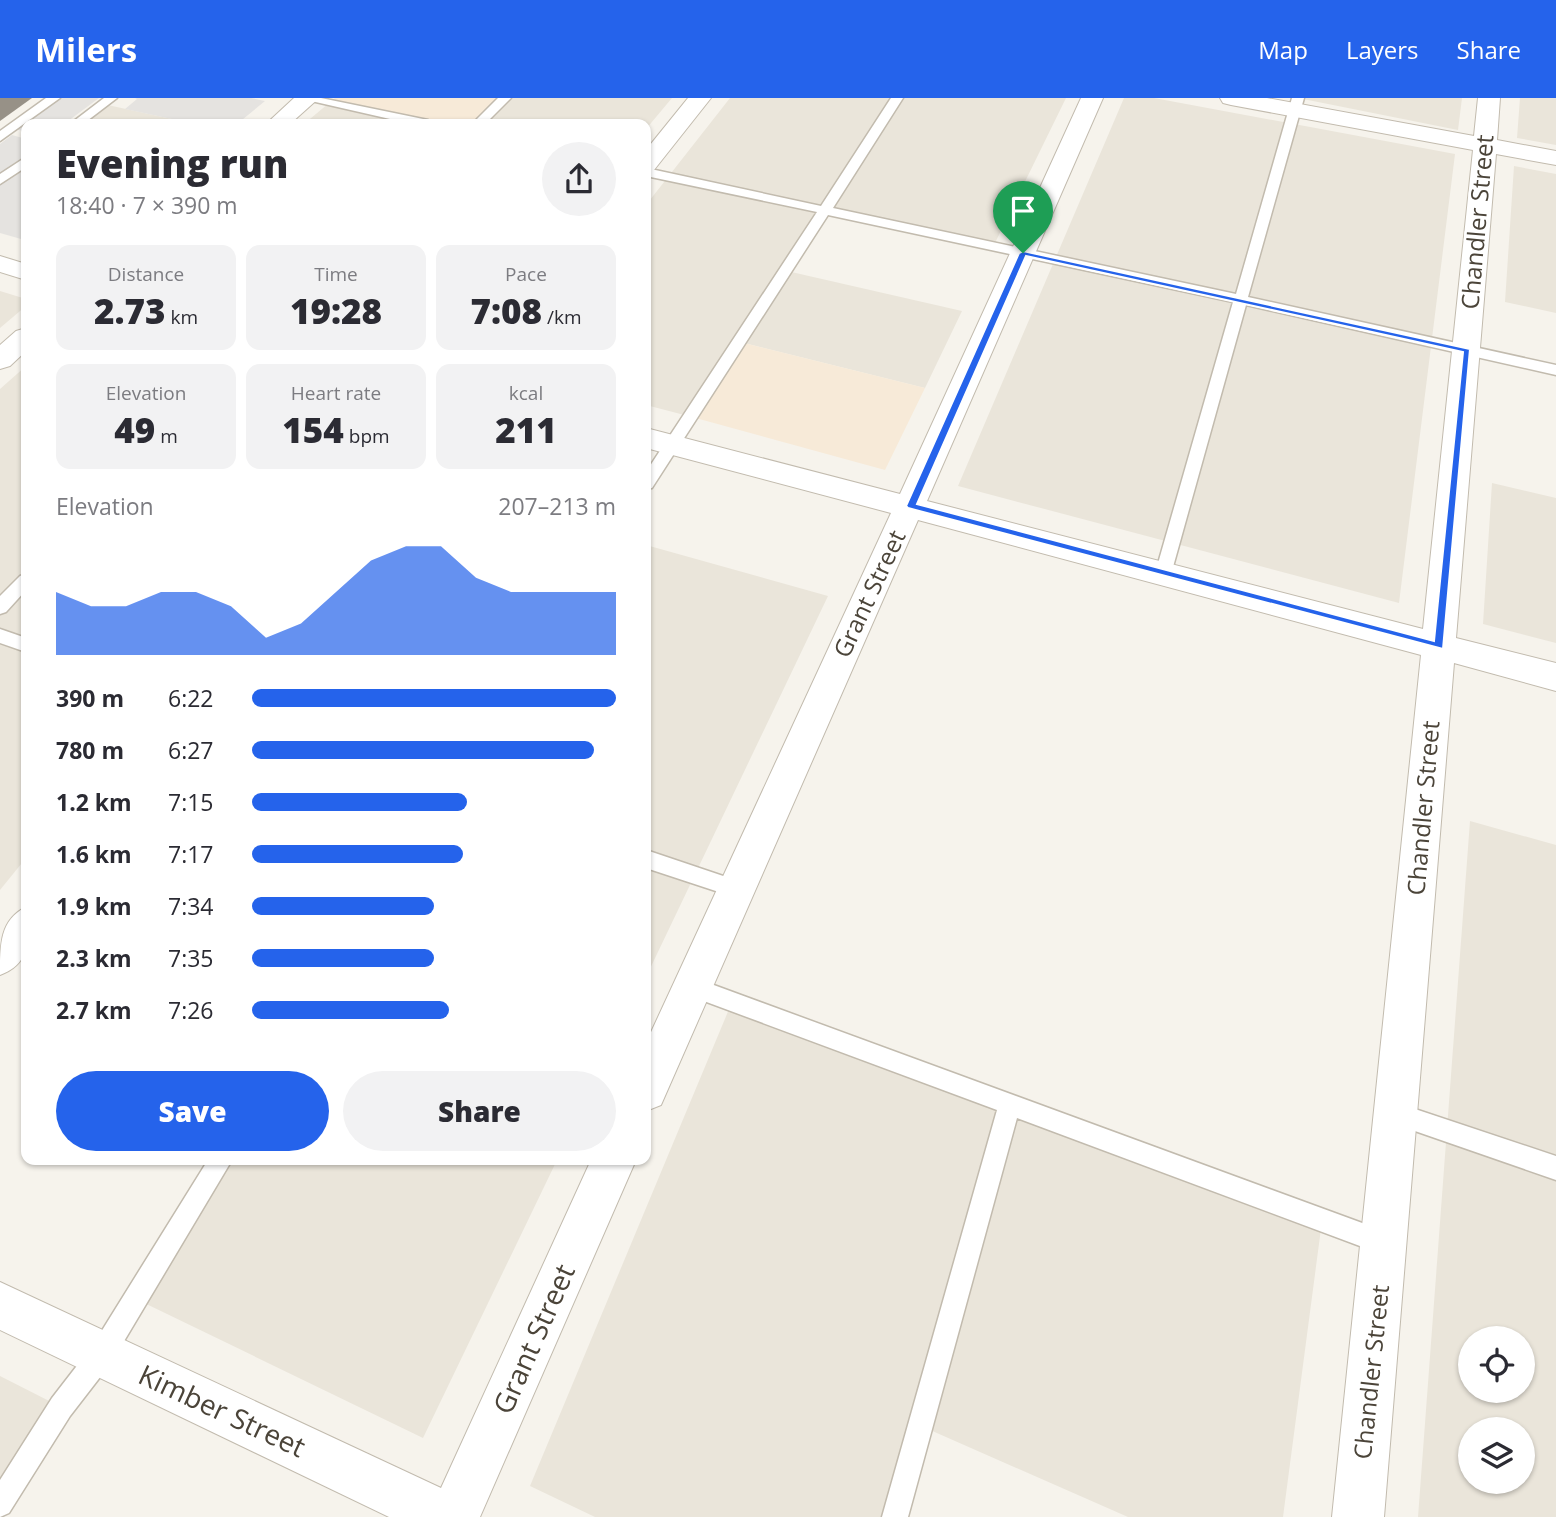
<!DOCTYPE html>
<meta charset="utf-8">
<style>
body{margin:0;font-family:"Open Sans",sans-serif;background:#f2f2f3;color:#2b2b33;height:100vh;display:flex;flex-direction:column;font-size:26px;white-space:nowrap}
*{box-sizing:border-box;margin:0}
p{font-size:23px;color:#7c7c81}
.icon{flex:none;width:38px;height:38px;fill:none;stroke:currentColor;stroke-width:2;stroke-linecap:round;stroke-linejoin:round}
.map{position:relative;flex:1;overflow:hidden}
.details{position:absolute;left:21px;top:21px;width:630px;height:1046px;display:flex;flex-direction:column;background:#fff;border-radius:14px;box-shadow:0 2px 5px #0004}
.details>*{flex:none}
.controls{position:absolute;left:1458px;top:1228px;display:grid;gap:14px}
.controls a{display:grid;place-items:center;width:77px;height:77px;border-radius:50%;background:#fff;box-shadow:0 2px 5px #0004;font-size:35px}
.pin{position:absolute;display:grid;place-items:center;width:60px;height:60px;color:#fff;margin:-72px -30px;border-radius:50% 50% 50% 0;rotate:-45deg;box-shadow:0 0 7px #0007}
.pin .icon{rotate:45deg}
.round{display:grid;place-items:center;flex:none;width:74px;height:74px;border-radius:37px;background:#f2f2f3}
.headline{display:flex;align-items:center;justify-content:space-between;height:119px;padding:0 35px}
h1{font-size:38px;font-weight:800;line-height:52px}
.stats{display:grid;grid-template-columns:repeat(3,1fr);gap:10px;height:119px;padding:7px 35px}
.stats div{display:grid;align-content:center;border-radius:14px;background:#f2f2f3;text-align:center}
.stats b{font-size:35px;font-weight:800}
.stats small{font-size:19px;font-weight:400}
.stats p{font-size:19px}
.chart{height:196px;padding:14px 35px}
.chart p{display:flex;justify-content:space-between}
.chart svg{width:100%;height:126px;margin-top:7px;fill:#2563eb;opacity:.7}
.cta{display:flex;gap:14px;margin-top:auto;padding:14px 35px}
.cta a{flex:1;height:80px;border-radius:42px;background:#2563eb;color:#fff;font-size:28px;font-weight:800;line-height:80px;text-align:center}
.cta a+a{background:#f2f2f3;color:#2b2b33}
ul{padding:0 35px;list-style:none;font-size:23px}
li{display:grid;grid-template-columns:112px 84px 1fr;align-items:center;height:52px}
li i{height:18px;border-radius:9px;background:#2563eb}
header{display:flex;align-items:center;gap:42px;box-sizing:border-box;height:98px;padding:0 35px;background:#2563eb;color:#fff}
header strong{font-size:33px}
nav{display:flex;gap:38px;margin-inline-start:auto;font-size:24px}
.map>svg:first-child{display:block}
.residential{fill:#eae5da;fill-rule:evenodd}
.commercial{fill:#f7ead8}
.parking{fill:#e5e3e0}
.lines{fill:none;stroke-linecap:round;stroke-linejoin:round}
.service-casing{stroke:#c2bbae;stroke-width:3}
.minor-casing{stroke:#c2bbae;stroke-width:2}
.service{fill:#fff;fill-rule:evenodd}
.minor{fill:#fff;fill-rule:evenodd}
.shaded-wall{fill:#979187}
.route{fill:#2563eb;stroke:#fff;stroke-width:2;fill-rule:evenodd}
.labels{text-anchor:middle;stroke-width:5;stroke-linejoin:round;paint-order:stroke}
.street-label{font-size:24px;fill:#4b4439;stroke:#fff}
.near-street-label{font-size:28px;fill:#4b4439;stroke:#fff}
</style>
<header>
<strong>Milers</strong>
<nav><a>Map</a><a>Layers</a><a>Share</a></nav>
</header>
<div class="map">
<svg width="1556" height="1419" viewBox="0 0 1556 1419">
<rect width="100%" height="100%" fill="#f6f3ec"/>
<!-- residential -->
<path class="residential" d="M505,0H672L646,31V26H479Z
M730,0H1066L993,149L825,112L787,173L962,213L925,290L740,244L692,319L646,307V107Z
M1124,0H1154L1455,56L1399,505L958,388Z
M1298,0H1462L1458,32Z
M1520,0H1556V47L1517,40Z
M329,5L373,14L428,26H304Z
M103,6L195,26H76Z
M1514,68L1556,76V215L1505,204Z
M0,193L26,201V208L0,230Z
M26,268V760L0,792V291Z
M1492,385L1556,400V545L1483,526Z
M646,447L828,498L646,879Z
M1470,723L1556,747V1419H1418ZM1470,1241H1522V1293H1470ZM1470,1332H1522V1384H1470Z
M732,904L1322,1123L1283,1419H1128L921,1328L895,1419H595L530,1388Z
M221,1062H557L423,1340L136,1201Z
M0,1278L61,1309L0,1406Z"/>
<!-- commercial -->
<path class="commercial" d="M335,0H505L478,26H428L329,5Z
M740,244L925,290L885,372L692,319Z"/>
<!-- parking -->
<path class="parking" d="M54,0H99L64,26H26V34L12,30Z
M135,0H251L265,3L237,26H195L125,11L137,1Z
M12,37L26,41V136L21,141L0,135V46Z"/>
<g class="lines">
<defs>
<path id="service" d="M46,0H60L0,43V33Z
M104,0H117L83,26H70Z
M298,0H321L428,22L434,26H412Z
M498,0H511L485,26H472Z
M891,0H903L833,110L1236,196L1292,0H1304L1248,199L1556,267V277L1246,207L1171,476L1163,482L1155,476L1233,204L828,117L652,390L646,391V374L817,114L646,78V70L821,108Z
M26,59V69L0,86V76Z
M26,476V492L6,514L0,516V498L20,478Z
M0,531L26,540V554L0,545Z
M646,752L741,784L744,790L741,796L734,799L646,770Z
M692,879L1384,1133L1392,1137L1396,1145L1392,1153L1384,1157L1017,1020L908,1419H882L997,1012L685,896L681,889L685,882Z
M1397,1005L1556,1058V1082L1389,1024L1386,1016L1389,1008Z
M208,1062H232L111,1265L70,1318L9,1415L0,1419V1382L52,1300L93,1247Z"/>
<path id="minor" d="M294,0H319L290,26H266Z
M688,0H711L654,72L646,74V52Z
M1081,0H1103L927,403L1423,531L1473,52L1231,7L1223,5L1220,0H1267L1474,38L1478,0H1500L1497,42L1556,53V67L1496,56L1456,540L1556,565V593L1454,565L1384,1419H1332L1421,557L918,422L661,1007L646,1013V945L891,415L646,350V330L900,396Z
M0,158L26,166V182L0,174Z
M26,230V253L10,268L0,271V247L16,233Z
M26,809C27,840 33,865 0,877C0,846 0,822 26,809Z
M591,1062H636L480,1419H389L0,1232V1184L441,1390Z"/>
</defs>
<!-- service casing -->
<use href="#service" class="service-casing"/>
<!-- minor casing -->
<use href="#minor" class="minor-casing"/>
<!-- service -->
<use href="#service" class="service"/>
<!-- minor -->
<use href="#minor" class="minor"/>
</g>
<!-- shaded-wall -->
<path class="shaded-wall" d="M0,0H32L0,23Z"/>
<!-- route -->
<path class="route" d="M1023,153L1470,251L1443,551L908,410L906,408L1019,155ZM1026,158L1463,254L1434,543L917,406Z"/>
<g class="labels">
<!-- street labels -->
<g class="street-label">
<text transform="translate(1478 124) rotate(-85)" y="8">Chandler Street</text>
<text transform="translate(870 496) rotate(-65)" y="8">Grant Street</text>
<text transform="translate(1424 710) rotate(-85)" y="8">Chandler Street</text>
<text transform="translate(1372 1274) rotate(-84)" y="8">Chandler Street</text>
</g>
<!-- near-street labels -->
<g class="near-street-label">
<text transform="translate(534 1241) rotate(-66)" y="10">Grant Street</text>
<text transform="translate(222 1313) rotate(25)" y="10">Kimber Street</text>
</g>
</g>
</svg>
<div class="controls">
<a><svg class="icon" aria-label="locate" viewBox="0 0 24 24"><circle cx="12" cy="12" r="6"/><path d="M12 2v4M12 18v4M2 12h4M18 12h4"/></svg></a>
<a><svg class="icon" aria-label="layers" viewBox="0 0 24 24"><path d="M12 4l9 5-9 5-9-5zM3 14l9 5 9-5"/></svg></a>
</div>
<div class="pin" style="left:1023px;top:155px;background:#1e9e55"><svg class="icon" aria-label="arrive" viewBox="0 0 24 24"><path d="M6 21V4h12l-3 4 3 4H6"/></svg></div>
<section class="details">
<div class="headline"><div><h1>Evening run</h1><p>18:40 · 7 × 390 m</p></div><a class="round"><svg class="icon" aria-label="share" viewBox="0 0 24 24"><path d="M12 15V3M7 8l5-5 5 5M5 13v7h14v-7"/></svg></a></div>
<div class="stats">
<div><p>Distance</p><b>2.73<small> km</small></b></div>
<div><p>Time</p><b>19:28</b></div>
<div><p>Pace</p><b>7:08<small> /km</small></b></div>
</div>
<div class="stats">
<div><p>Elevation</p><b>49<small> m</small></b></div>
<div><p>Heart rate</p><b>154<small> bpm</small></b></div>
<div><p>kcal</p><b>211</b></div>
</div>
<div class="chart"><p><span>Elevation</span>207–213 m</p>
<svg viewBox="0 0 160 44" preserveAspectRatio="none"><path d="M0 44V22L10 27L20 27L30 22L40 22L50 27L60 38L70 33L80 22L90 11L100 6L110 6L120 17L130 22L140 22L150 22L160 22V44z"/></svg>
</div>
<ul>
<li><b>390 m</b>6:22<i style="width:100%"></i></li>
<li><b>780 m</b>6:27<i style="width:94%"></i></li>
<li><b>1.2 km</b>7:15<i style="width:59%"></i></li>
<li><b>1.6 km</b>7:17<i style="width:58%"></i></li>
<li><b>1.9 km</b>7:34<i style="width:50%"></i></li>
<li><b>2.3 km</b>7:35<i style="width:50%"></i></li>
<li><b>2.7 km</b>7:26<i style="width:54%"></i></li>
</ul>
<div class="cta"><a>Save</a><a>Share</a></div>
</section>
</div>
